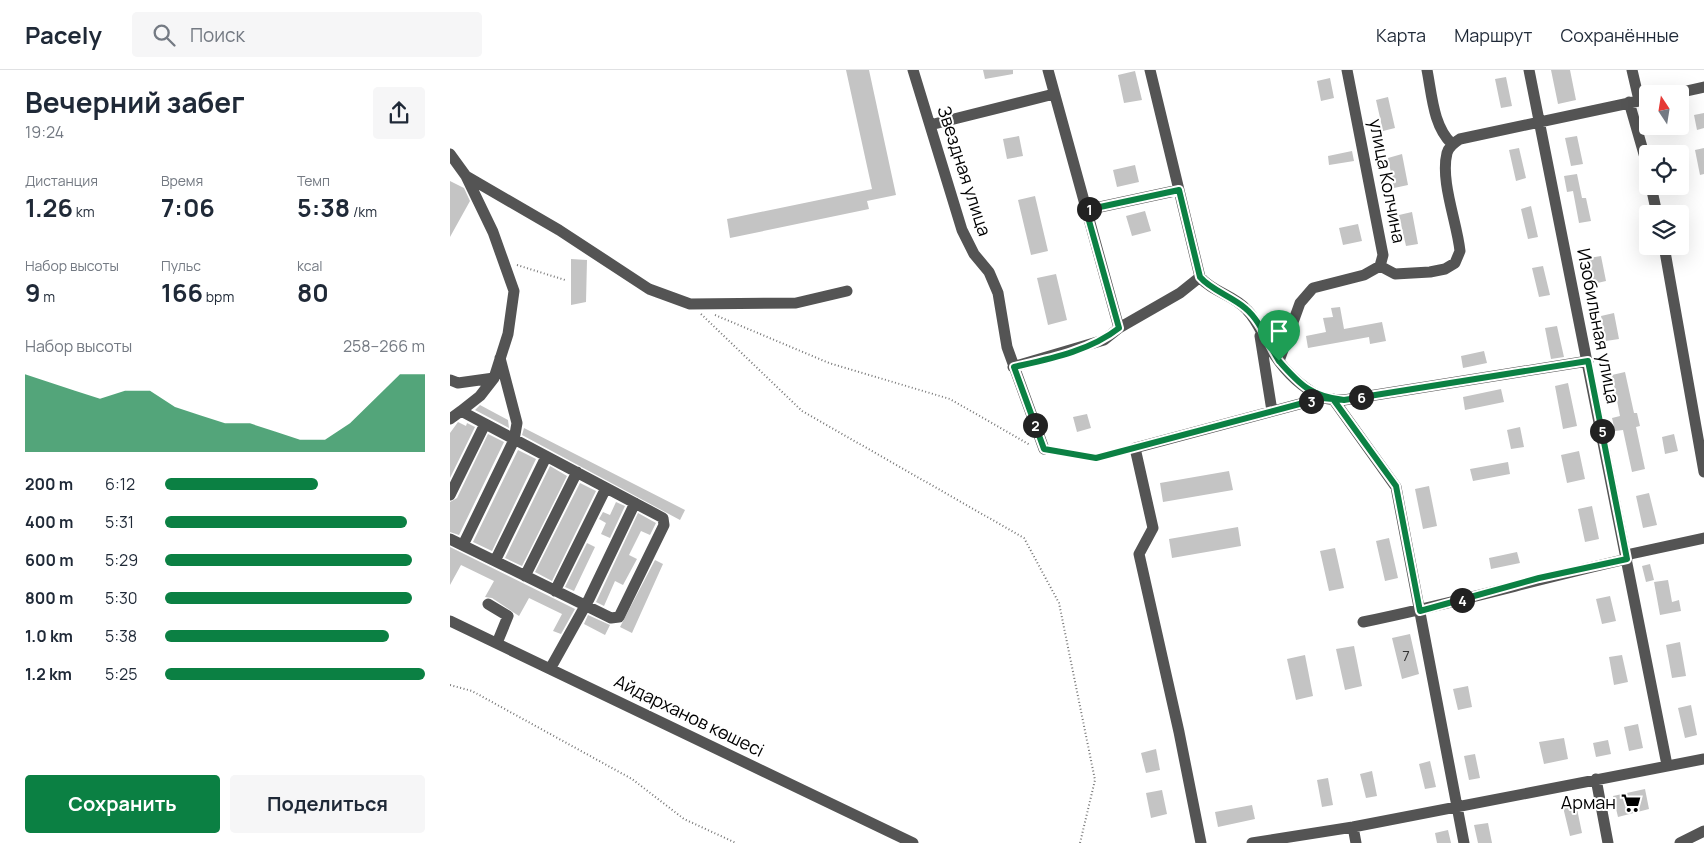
<!DOCTYPE html>
<html lang="ru">
<meta charset="utf-8">
<style>
body{margin:0;font-family:Manrope,sans-serif;background:#f6f6f7;color:#1f2937;height:100vh;display:flex;flex-direction:column;font-size:19px;white-space:nowrap}
*{box-sizing:border-box;margin:0}
p{font-size:16px;color:#747a83}
.icon{flex:none;width:28px;height:28px;fill:none;stroke:currentColor;stroke-width:2;stroke-linecap:round;stroke-linejoin:round}
.map{position:relative;flex:1;overflow:hidden}
.details{display:flex;flex-direction:column;background:#fff;width:450px}
.details>*{flex:none}
.needle{width:32px;rotate:348deg}
.buttons{position:absolute;left:1189px;top:15px;display:grid;gap:10px}
.buttons a{display:grid;place-items:center;width:50px;height:50px;border-radius:5px;background:#fff;box-shadow:0 5px 20px #0002;font-size:25px}
.pin{position:absolute;display:grid;place-items:center;width:42px;height:42px;color:#fff;margin:-51px -21px;border-radius:50% 50% 50% 0;rotate:-45deg;box-shadow:0 0 5px #0007}
.pin .icon{rotate:45deg}
.km{position:absolute;width:25px;height:25px;margin:-12px;border-radius:50%;background:#222;color:#fff;font-size:14px;line-height:25px;text-align:center}
.round{display:grid;place-items:center;flex:none;width:52px;height:52px;border-radius:5px;background:#f6f6f7}
.summary{display:flex;align-items:center;justify-content:space-between;height:85px;padding:0 25px}
h1{font-size:28px;font-weight:700;line-height:38px}
.metrics{display:grid;grid-template-columns:repeat(3,1fr);gap:8px;height:85px;padding:5px 25px}
.metrics div{display:grid;align-content:center}
.metrics b{font-size:25px;font-weight:700}
.metrics small{font-size:14px;font-weight:400}
.metrics p{font-size:14px}
.chart{height:140px;padding:10px 25px}
.chart p{display:flex;justify-content:space-between}
.chart svg{width:100%;height:90px;margin-top:5px;fill:#0b8043;opacity:.7}
.cta{display:flex;gap:10px;margin-top:auto;padding:10px 25px}
.cta a{flex:1;height:58px;border-radius:5px;background:#0b8043;color:#fff;font-size:20px;font-weight:700;line-height:58px;text-align:center}
.cta a+a{background:#f6f6f7;color:#1f2937}
ul{padding:0 25px;list-style:none;font-size:16px}
li{display:grid;grid-template-columns:80px 60px 1fr;align-items:center;height:38px}
li i{height:12px;border-radius:6px;background:#0b8043}
header{display:flex;align-items:center;gap:30px;box-sizing:border-box;height:70px;padding:0 25px;background:#fff;border-bottom:1px solid #e0e1e3}
header strong{font-size:24px}
nav{display:flex;gap:28px;margin-inline-start:auto;font-size:18px}
.search{width:350px;height:45px;background:#f6f6f7;display:flex;align-items:center;gap:12px;box-sizing:border-box;padding:0 18px;border-radius:5px;color:#747a83;font-size:19px}
main{display:flex;flex:1;min-height:0}
.map>svg:first-child{display:block}
.building{fill:#c4c4c4}
.lines{fill:none;stroke-linecap:round;stroke-linejoin:round}
.path{stroke:#767676;stroke-width:2;stroke-dasharray:1 2.5;stroke-linecap:butt}
.minor{stroke:#545454;stroke-width:11}
.route-casing{stroke:#fff;stroke-width:10}
.route{stroke:#0b8043;stroke-width:6}
.labels{text-anchor:middle;stroke-width:4;stroke-linejoin:round;paint-order:stroke}
.number-label{font-size:15px;fill:#313131}
.street-label{font-size:18px;fill:#000;stroke:#fff}
.poi-label{font-size:18px;fill:#000;stroke:#fff;text-anchor:end}
</style>
<header>
<strong>Pacely</strong>
<div class="search"><svg class="icon" aria-label="search" viewBox="0 0 24 24"><circle cx="10" cy="10" r="6"/><path d="M15 15l6 6"/></svg>Поиск</div>
<nav><a>Карта</a><a>Маршрут</a><a>Сохранённые</a></nav>
</header>
<main>
<section class="details">
<div class="summary"><div><h1>Вечерний забег</h1><p>19:24</p></div><a class="round"><svg class="icon" aria-label="share" viewBox="0 0 24 24"><path d="M12 15V3M7 8l5-5 5 5M5 13v7h14v-7"/></svg></a></div>
<div class="metrics">
<div><p>Дистанция</p><b>1.26<small> km</small></b></div>
<div><p>Время</p><b>7:06</b></div>
<div><p>Темп</p><b>5:38<small> /km</small></b></div>
</div>
<div class="metrics">
<div><p>Набор высоты</p><b>9<small> m</small></b></div>
<div><p>Пульс</p><b>166<small> bpm</small></b></div>
<div><p>kcal</p><b>80</b></div>
</div>
<div class="chart"><p><span>Набор высоты</span>258–266 m</p>
<svg viewBox="0 0 160 44" preserveAspectRatio="none"><path d="M0 44V6L10 10L20 14L30 18L40 14L50 14L60 22L70 26L80 30L90 30L100 34L110 38L120 38L130 30L140 18L150 6L160 6V44z"/></svg>
</div>
<ul>
<li><b>200 m</b>6:12<i style="width:59%"></i></li>
<li><b>400 m</b>5:31<i style="width:93%"></i></li>
<li><b>600 m</b>5:29<i style="width:95%"></i></li>
<li><b>800 m</b>5:30<i style="width:95%"></i></li>
<li><b>1.0 km</b>5:38<i style="width:86%"></i></li>
<li><b>1.2 km</b>5:25<i style="width:100%"></i></li>
</ul>
<div class="cta"><a>Сохранить</a><a>Поделиться</a></div>
</section>
<div class="map">
<svg width="1254" height="773" viewBox="0 0 1254 773">
<rect width="100%" height="100%" fill="#fff"/>
<!-- building -->
<path class="building" d="M396,0H419L446,125L417,131L419,139L280,168L277,149L422,119Z
M533,0H563V4L535,9Z
M1101,0H1120L1126,30L1108,34Z
M685,1L692,30L674,33L668,5Z
M1056,7L1062,36L1051,38L1045,9Z
M880,8L884,28L871,31L867,11Z
M938,27L945,58L933,61L926,30Z
M1254,43V58L1247,60L1244,45Z
M569,66L573,86L557,89L553,69Z
M1127,66L1133,94L1121,96L1115,68Z
M1069,78L1076,108L1066,111L1059,80Z
M1254,78V104L1250,105L1245,80Z
M902,81L904,91L879,95L878,86Z
M952,84L958,115L944,118L938,88Z
M685,95L689,112L667,117L663,100Z
M1127,104L1132,128H1136L1141,151L1129,153L1123,121L1117,122L1114,106Z
M0,111L14,118L20,131L0,167Z
M585,126L598,181L581,185L568,130Z
M1081,136L1088,167L1078,169L1071,139Z
M695,141L701,161L682,166L676,146Z
M962,142L968,174L956,176L949,145Z
M908,154L912,171L893,175L889,158Z
M1151,186L1156,211L1143,214L1139,188Z
M121,189L137,190L136,232L121,235Z
M1093,196L1100,225L1089,227L1082,198Z
M606,204L617,250L598,255L587,208Z
M890,237L894,259L932,252L936,271L920,274L919,267L858,278L856,266L876,262L873,248L883,247L881,238Z
M1164,243L1169,269L1156,271L1151,246Z
M1107,256L1114,287L1101,289L1095,258Z
M1034,281L1037,293L1013,298L1011,286Z
M1175,302L1184,343H1187L1190,356L1186,357L1195,399L1182,402L1173,360L1165,361L1162,348L1170,346L1162,305Z
M1118,313L1127,356L1113,359L1105,316Z
M1051,319L1054,332L1015,340L1013,327Z
M30,335L58,350L59,358L25,340Z
M637,344L641,358L627,362L623,347Z
M8,352L16,356L17,353L25,357L0,408V363Z
M1070,357L1074,377L1061,379L1057,360Z
M74,358L235,440L230,450L72,365Z
M38,364L54,372L9,465L0,462V432L7,428Z
M1224,364L1228,381L1215,384L1212,367Z
M68,380L86,389L42,481L23,472Z
M1129,381L1135,409L1117,413L1111,385Z
M1058,392L1060,404L1023,411L1020,399Z
M100,396L117,406L72,496L55,488Z
M779,401L783,420L713,432L710,413Z
M130,413L146,421L102,511L85,502Z
M979,416L987,456L973,459L965,419Z
M1199,423L1207,455L1193,458L1186,426Z
M166,432L175,436L160,468L151,464L156,453L149,449L153,442L160,445Z
M1142,436L1149,469L1135,472L1128,439Z
M188,443L206,453L200,465L191,461L179,485L187,489L173,515L165,511L154,536L146,532Z
M788,457L791,476L722,488L719,469Z
M939,468L948,508L935,511L926,471Z
M137,473L145,477L124,521L115,517Z
M0,477L125,539L111,564L103,561L112,544L79,528L69,546L42,528L35,527L44,511L11,495L0,515Z
M885,478L894,518L879,521L870,481Z
M1067,482L1070,493L1041,499L1039,488Z
M205,490L213,494L182,563L170,557Z
M1200,494L1204,510L1196,512L1192,496Z
M1218,510L1222,532L1229,530L1231,541L1210,545L1204,512Z
M1160,526L1166,551L1152,554L1146,529Z
M138,545L160,555L155,565L134,554Z
M960,564L969,604L952,609L942,568Z
M1230,572L1236,606L1222,608L1216,575Z
M904,576L912,616L895,620L886,579Z
M855,585L863,626L846,630L837,589Z
M1172,585L1178,612L1164,615L1159,587Z
M1018,616L1022,637L1008,640L1003,619Z
M1241,635L1247,665L1235,668L1228,638Z
M1188,654L1193,678L1179,681L1174,657Z
M1114,668L1118,689L1094,694L1089,672Z
M1158,670L1161,684L1146,687L1143,673Z
M706,679L710,700L696,703L691,683Z
M1025,684L1030,708L1019,710L1014,686Z
M980,691L986,717L975,719L969,694Z
M922,701L927,726L916,728L910,704Z
M878,708L883,735L872,737L867,710Z
M1195,719L1199,739L1168,747L1163,726Z
M712,720L717,744L701,748L696,723Z
M1126,734L1132,763L1120,766L1113,737Z
M802,735L805,749L768,757L765,742Z
M1038,753L1042,773H1028L1024,755Z
M998,760L1001,773H987L985,763Z"/>
<g class="lines">
<!-- path -->
<path class="path" d="M67,195L115,210
M251,244L352,341L574,468L609,533L645,710L630,773
M265,245L379,293L500,329L580,375
M604,381L646,388L675,380
M0,615L22,621L182,709L234,749L286,773"/>
<!-- minor -->
<path class="minor" d="M463,0L512,160L524,184L539,202L548,223L557,277L594,379
M598,0L669,258
M700,0L750,207C762,222 784,225 797,240C807,250 812,264 819,276C831,297 849,316 871,327C877,330 887,329 894,330L1138,291
M977,0C982,25 983,56 1002,74
M1079,0L1217,695
M1182,0L1189,30
M1223,24L1254,17
M1179,32L1198,98
M480,55L604,24
M0,84L16,106L43,162L64,221L58,264L44,308L8,313L0,310
M16,106L109,160L199,219L240,234L346,233L397,221
M1201,116L1207,144
M636,140L729,120
M1214,176L1254,402
M930,196L945,204L980,202L995,199L1005,193L1010,181C1007,152 990,111 997,83C999,76 1005,72 1010,69L1198,29
M810,266L822,341
M829,291L850,233L863,218L914,205L930,196L933,185L897,0
M563,297L654,270L669,258L730,223L750,207
M883,329L946,417L1014,773
M11,341L30,326L44,308
M0,349L11,341L213,448L214,455L169,547L161,548L0,469
M0,425L35,354
M13,475L64,370L67,353L50,288
M1176,485L1254,468
M45,491L96,387
M75,506L127,402
M105,521L156,418
M38,534L58,546L47,573
M0,551L463,773
M913,552C1002,534 1088,509 1177,489
M100,599L139,529L185,433
M1146,709L1158,773
M903,757L906,773
M751,773L729,662L689,484L703,458L685,378L872,328
M802,773L903,757L1254,689
M1230,773L1254,761"/>
</g>
<g class="lines">
<defs>
<path id="route" d="M829,291C818,274 811,251 795,238C781,226 761,220 750,207L729,120L636,140L669,258C640,281 599,289 564,297L594,379L646,388L872,328L883,329L946,416L970,541L1089,508L1177,489L1138,291L894,330C862,327 850,315 829,291"/>
</defs>
<!-- route casing -->
<use href="#route" class="route-casing"/>
<!-- route -->
<use href="#route" class="route"/>
</g>
<!-- icons -->
<defs>
<symbol id="supermarket-bare" viewBox="-9 -9 18 18"><path d="M-6-5.5h2.5l.6 2H6L4.5 2H-2.5L-4.4-4H-6ZM-1.5 3.2a1.3 1.3 0 1 0 .1 0ZM3 3.2a1.3 1.3 0 1 0 .1 0Z" fill="#000" stroke="#fff" stroke-width="2.5" paint-order="stroke"/></symbol>
</defs>
<g fill-rule="evenodd">
<use href="#supermarket-bare" x="1167" y="719" width="28" height="28"/>
</g>
<g class="labels">
<!-- number labels -->
<g class="number-label">
<text x="956" y="591">7</text>
</g>
<!-- street labels -->
<g class="street-label">
<text transform="translate(514 101) rotate(72)" y="6">Звездная улица</text>
<text transform="translate(937 111) rotate(79)" y="6">улица Колчина</text>
<text transform="translate(1148 256) rotate(79)" y="6">Изобильная улица</text>
<text transform="translate(239 646) rotate(26)" y="6">Айдарханов көшесі</text>
</g>
<!-- poi labels -->
<g class="poi-label">
<text x="1166" y="739">Арман</text>
</g>
</g>
</svg>
<div class="buttons">
<a><svg class="needle" viewBox="-14 -14 28 28"><path d="M0-13l5 13h-10z" fill="#e53935"/><path d="M0 13l5-13h-10z" fill="#747a83"/></svg></a>
<a><svg class="icon" aria-label="locate" viewBox="0 0 24 24"><circle cx="12" cy="12" r="6"/><path d="M12 2v4M12 18v4M2 12h4M18 12h4"/></svg></a>
<a><svg class="icon" aria-label="layers" viewBox="0 0 24 24"><path d="M12 4l9 5-9 5-9-5zM3 14l9 5 9-5"/></svg></a>
</div>
<div class="pin" style="left:829px;top:291px;background:#1e9e55"><svg class="icon" aria-label="arrive" viewBox="0 0 24 24"><path d="M6 21V4h12l-3 4 3 4H6"/></svg></div>
<b class="km" style="left:639px;top:139px">1</b>
<b class="km" style="left:585px;top:355px">2</b>
<b class="km" style="left:861px;top:331px">3</b>
<b class="km" style="left:1012px;top:530px">4</b>
<b class="km" style="left:1152px;top:361px">5</b>
<b class="km" style="left:911px;top:327px">6</b>
</div>
</main>
